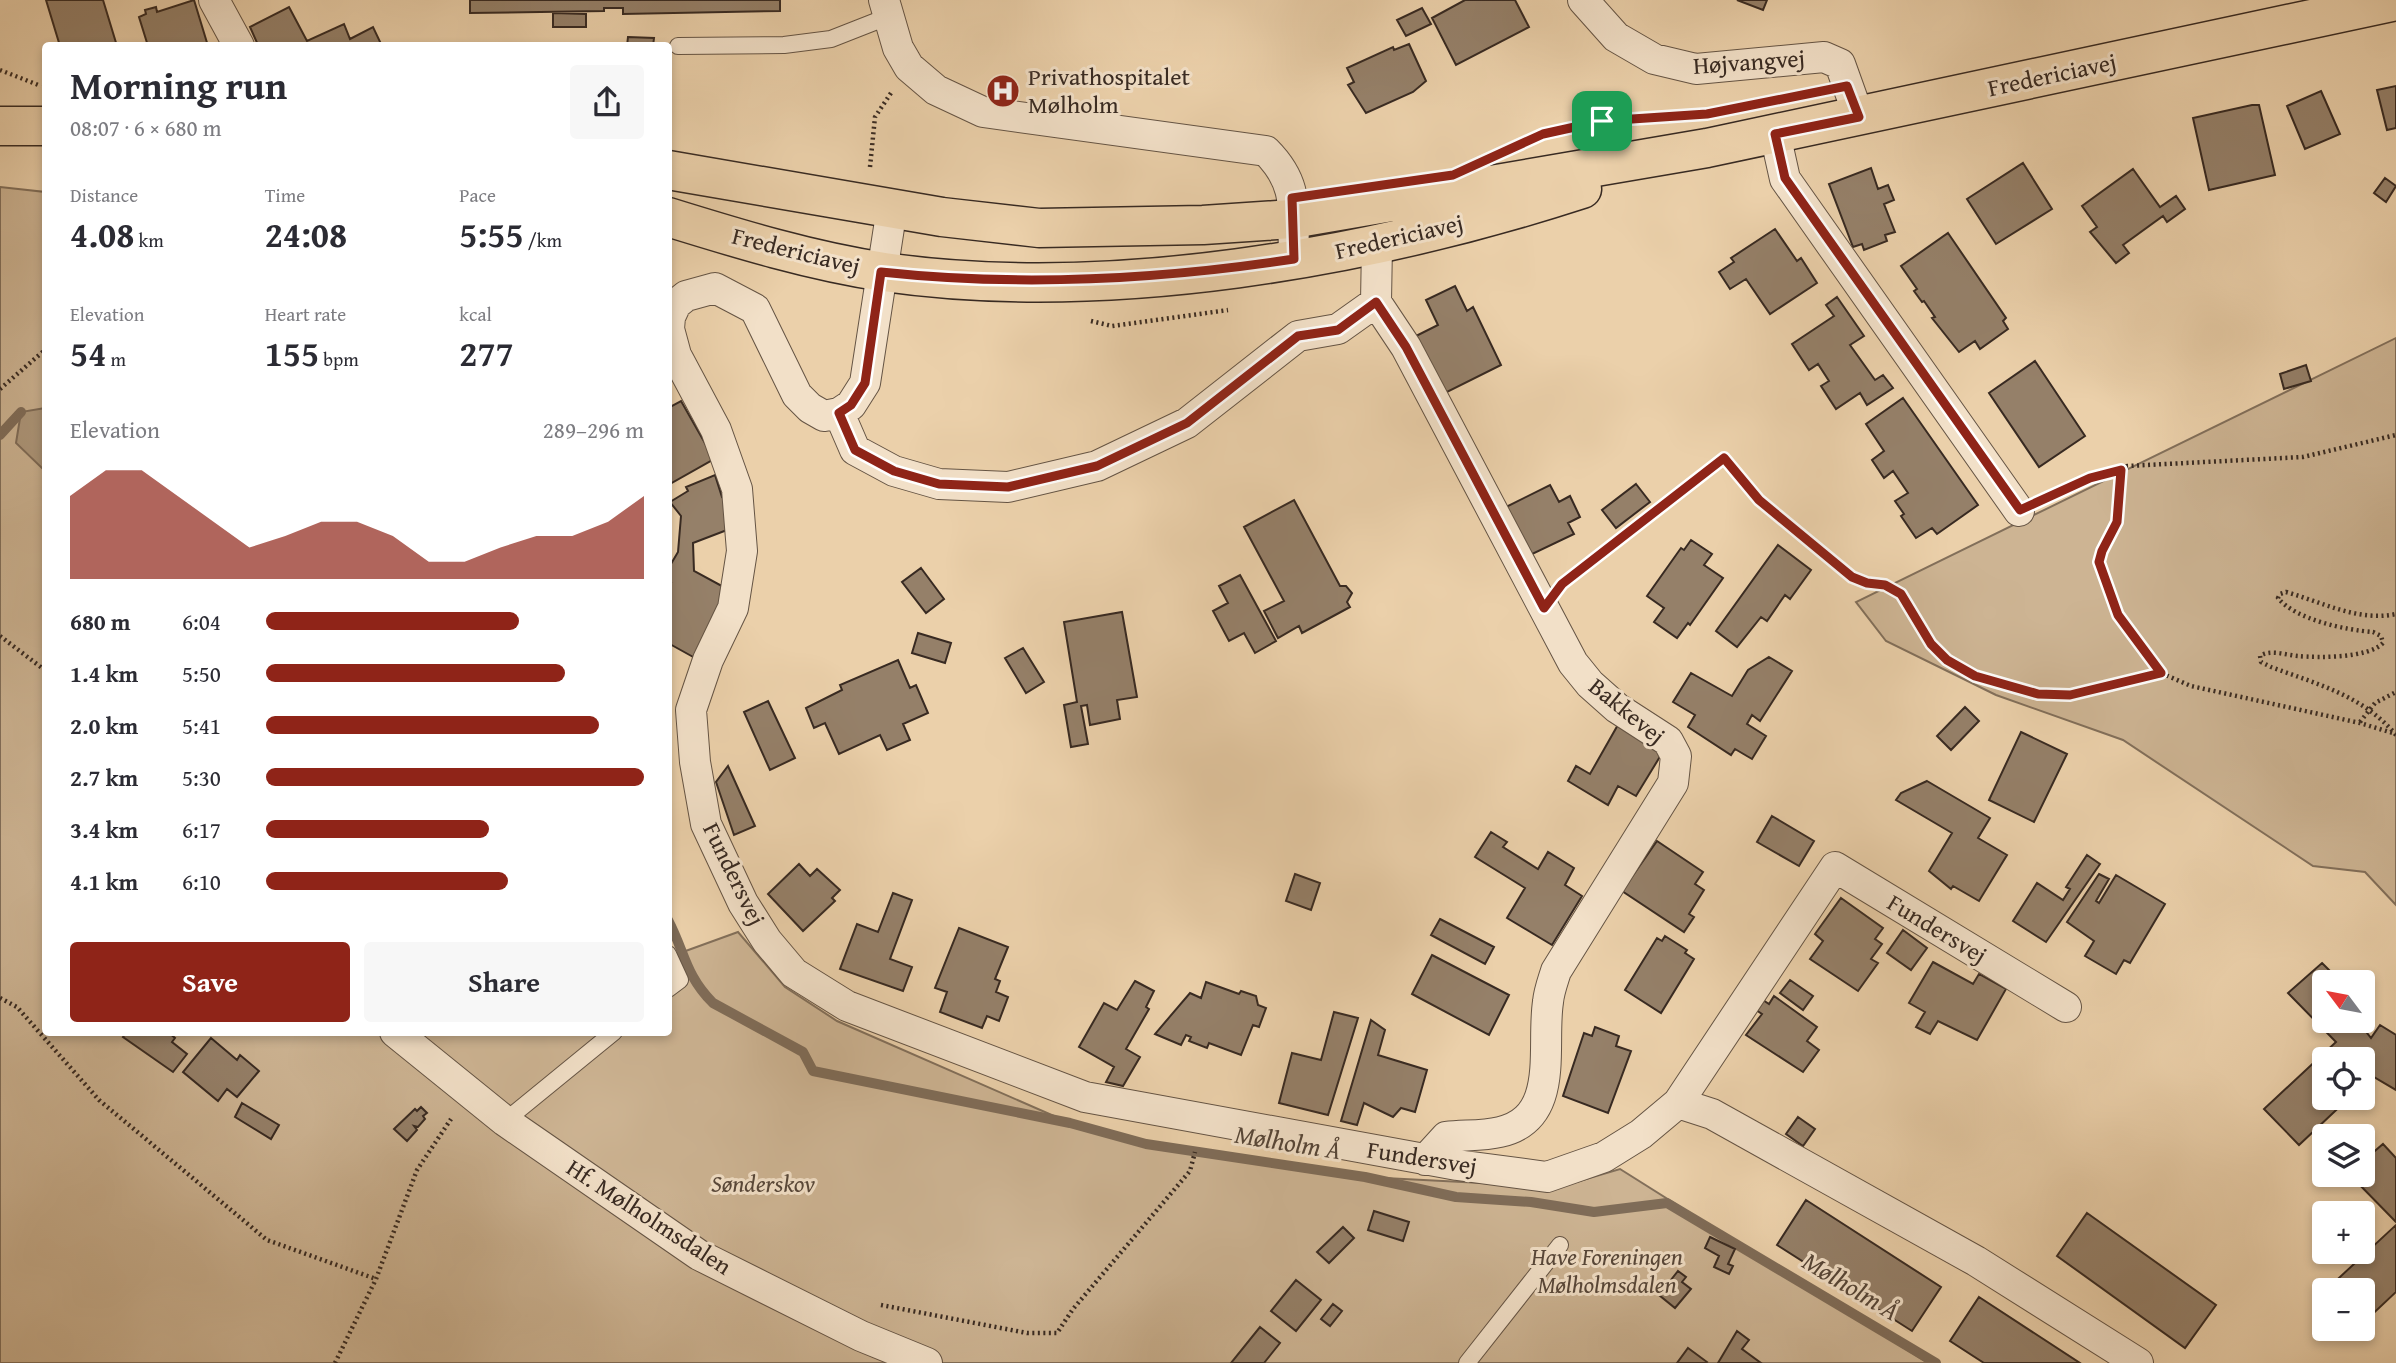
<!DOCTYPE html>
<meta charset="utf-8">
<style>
body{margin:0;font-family:"Gentium Book Plus",serif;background:#f7f7f7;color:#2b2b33;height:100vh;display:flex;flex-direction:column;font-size:26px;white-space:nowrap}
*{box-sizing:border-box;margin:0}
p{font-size:23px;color:#7c7c81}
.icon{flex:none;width:38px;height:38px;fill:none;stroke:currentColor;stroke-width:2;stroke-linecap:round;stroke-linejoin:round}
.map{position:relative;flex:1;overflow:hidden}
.panel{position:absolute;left:42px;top:42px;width:630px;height:994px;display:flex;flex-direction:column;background:#fff;border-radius:7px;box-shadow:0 4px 10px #0003}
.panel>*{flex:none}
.needle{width:46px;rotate:302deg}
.tools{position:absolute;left:2312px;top:970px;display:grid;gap:14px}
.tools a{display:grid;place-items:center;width:63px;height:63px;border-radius:7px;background:#fff;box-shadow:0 4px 10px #0003;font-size:35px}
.pin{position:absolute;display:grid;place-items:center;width:60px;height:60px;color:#fff;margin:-30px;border-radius:14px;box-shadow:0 4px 10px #0006}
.round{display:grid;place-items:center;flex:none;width:74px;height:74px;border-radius:7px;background:#f7f7f7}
.overview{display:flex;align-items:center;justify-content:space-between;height:119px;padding:0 28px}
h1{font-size:38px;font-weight:700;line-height:52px}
.stats{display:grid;grid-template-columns:repeat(3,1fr);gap:10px;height:119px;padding:7px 28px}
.stats div{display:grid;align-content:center}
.stats b{font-size:35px;font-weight:700}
.stats small{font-size:19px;font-weight:400}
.stats p{font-size:19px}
.chart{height:196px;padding:14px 28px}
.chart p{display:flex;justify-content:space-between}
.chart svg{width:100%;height:126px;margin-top:7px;fill:#8f2418;opacity:.7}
.action{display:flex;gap:14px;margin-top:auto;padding:14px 28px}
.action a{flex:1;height:80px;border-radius:7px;background:#8f2418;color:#fff;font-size:28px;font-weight:700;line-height:80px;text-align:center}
.action a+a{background:#f7f7f7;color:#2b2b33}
ul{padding:0 28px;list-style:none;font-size:23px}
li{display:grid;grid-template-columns:112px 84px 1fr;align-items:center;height:52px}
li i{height:18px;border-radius:9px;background:#8f2418}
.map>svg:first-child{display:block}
.green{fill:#cdb493;stroke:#826f5a;stroke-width:2}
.water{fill:#ae987c;stroke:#7f6c58;stroke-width:2}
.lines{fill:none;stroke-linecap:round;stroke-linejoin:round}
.stream{stroke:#7f6c58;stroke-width:10}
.building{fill:#958069;stroke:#382a22;stroke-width:2}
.lane-casing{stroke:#655444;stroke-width:18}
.street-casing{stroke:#655444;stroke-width:32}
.primary-casing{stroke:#382a22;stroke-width:41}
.path{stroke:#382a22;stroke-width:4.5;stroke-dasharray:2 3.5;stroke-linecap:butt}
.lane{stroke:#f2e0c8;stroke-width:16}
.street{stroke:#f2e0c8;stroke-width:30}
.primary{stroke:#ebd0aa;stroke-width:38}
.route-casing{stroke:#fff;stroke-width:14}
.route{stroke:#8f2418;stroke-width:9}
.labels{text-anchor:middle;stroke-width:6;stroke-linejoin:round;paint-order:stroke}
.street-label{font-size:24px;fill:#382a22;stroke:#f2e0c8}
.poi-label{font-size:24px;fill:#382a22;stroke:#f2e0c8;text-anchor:start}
.park-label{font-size:24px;font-style:italic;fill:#564639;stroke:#f2e0c8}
.water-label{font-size:26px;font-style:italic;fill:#564638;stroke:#f2e0c8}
</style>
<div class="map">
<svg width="2396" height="1363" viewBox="0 0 2396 1363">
<rect width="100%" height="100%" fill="#ebd0aa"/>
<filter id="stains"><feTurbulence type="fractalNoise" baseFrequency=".00286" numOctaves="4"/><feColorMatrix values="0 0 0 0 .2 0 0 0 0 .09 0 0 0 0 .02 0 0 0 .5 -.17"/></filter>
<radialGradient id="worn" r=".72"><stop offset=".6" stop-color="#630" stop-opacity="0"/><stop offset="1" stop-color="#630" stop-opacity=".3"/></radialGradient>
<!-- green -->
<path class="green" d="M0,187L45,192L46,1032H668L669,957L738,932L785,987L837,1021L1070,1123L1146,1144L1365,1177L1559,1187L1620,1169L1928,1363H0Z
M2396,338V905L2365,872L2313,866L2123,740L1996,695L1886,641L1856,602Z"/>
<!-- water -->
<path class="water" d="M45,408H46L45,471L16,443L21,412Z"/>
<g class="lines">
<!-- stream -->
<path class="stream" d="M0,435L21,412
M668,920C685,952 685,975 713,1003L803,1052L813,1071L1070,1123L1146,1144L1365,1177L1456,1197L1531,1202L1594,1212L1667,1203L1936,1363"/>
</g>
<!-- building -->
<path class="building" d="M46,0H103L117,46H60Z
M194,0L208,46H148L139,17L146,14L145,10L156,7L157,12Z
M470,0H780V11L623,14V8H604V11L470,13Z
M1465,0H1515L1529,27L1456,65L1432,18Z
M1737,0H1767L1763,10Z
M289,7L307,41L344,24L350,39L373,27L382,46L258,45L250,27Z
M1422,8L1431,24L1406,36L1397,20Z
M553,13L586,14V27H553Z
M628,37L654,38L653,46H627Z
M1409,44L1426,81L1413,92L1366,113L1348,85L1354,82L1347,68L1393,47L1394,50Z
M2396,86V128L2387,130L2377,90Z
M2321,91L2340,134L2305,149L2287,106Z
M2252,105H2259L2275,175L2209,190L2193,118Z
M2023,163L2052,209L1996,244L1967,199Z
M1871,168L1878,189L1888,185L1894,200L1884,204L1895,232L1885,235L1887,241L1864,250L1862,244L1853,247L1829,184Z
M2133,169L2160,207L2176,196L2185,209L2167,222L2163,216L2123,245L2129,253L2116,263L2090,232L2097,227L2082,206Z
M2385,178L2396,186L2386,202L2374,193Z
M1775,229L1797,261L1801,258L1817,283L1770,314L1746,279L1730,289L1719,272L1734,262L1731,258Z
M1948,233L2006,318L2003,321L2008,329L1980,349L1975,341L1959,352L1932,318L1935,317L1924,301L1922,302L1914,291L1917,289L1901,266Z
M1455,286L1467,311L1473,307L1501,365L1443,394L1412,338L1438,325L1426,300Z
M1837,297L1864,336L1850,345L1875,380L1883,375L1893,388L1867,405L1860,393L1836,409L1821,386L1829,381L1818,364L1809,370L1792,344L1834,316L1826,305Z
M2035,361L2085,436L2039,467L1989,393Z
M2306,365L2311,381L2284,389L2280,374Z
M1903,398L1978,505L1937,534L1932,528L1916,538L1901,516L1904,514L1895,501L1908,493L1893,471L1884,478L1872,460L1884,451L1866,424Z
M681,401L714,459L668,485V408Z
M715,475L722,497L729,495L727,530L693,543L694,571L731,591L695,658L668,643V588L671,583L668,581V569L678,552L681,516L670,502L688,491L686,487Z
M1636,484L1650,502L1616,528L1602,510Z
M1550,485L1559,502L1570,496L1580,517L1568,523L1574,534L1526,557L1502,509Z
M1294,500L1340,586H1346L1352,593L1347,602L1350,607L1302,633L1299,626L1278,638L1264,611L1284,601L1244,527Z
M1691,540L1712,554L1704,565L1723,578L1690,625L1688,623L1677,638L1654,622L1664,608L1647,596L1681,548L1684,550Z
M1778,545L1811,570L1790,599L1785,595L1767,621L1761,617L1737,647L1716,631Z
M921,568L944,599L926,613L902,582Z
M1240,575L1276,641L1255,653L1244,633L1229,641L1213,611L1228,603L1219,586Z
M1122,612L1137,697L1117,700L1120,719L1090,725L1087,705L1081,706L1088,744L1071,747L1064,705L1077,702L1064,622Z
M918,633L951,643L945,663L912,653Z
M1023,648L1044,682L1026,693L1005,658Z
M1769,657L1792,671L1760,721L1752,715L1747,724L1766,736L1752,759L1735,749L1731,755L1688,727L1695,715L1673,702L1691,673L1732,696L1748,670Z
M898,660L910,688L916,685L928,713L903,724L910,740L887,750L880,735L839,754L825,723L814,728L806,708L842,690L840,685Z
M768,701L795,758L770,770L744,712Z
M1965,707L1979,721L1951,750L1937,736Z
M1619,723L1664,750L1636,796L1618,786L1608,805L1568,781L1576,766L1590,774Z
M2021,732L2067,754L2034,822L1989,800Z
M728,766L755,826L734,835L716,782Z
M1927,781L1990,818L1978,838L2007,855L1979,901L1953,886L1951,889L1929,871L1952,833L1896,800L1901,793Z
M1772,816L1814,841L1799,866L1757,842Z
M1491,832L1507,842L1503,847L1538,869L1548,852L1574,868L1565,885L1582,896L1552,945L1507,918L1525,888L1475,857Z
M1657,841L1703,872L1695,884L1704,890L1689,914L1694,917L1684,932L1622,891Z
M2087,855L2100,864L2046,942L2013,921L2037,883L2063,900L2070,889L2066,887Z
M799,864L810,876L817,869L840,890L832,898L835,901L803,931L768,894Z
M1295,874L1320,883L1311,910L1286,901Z
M2099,874L2109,879L2096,901L2099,903L2116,875L2165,904L2130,963L2124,960L2116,974L2085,956L2094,941L2067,922Z
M893,893L912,900L890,959L912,967L903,991L840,969L857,924L878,932Z
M1841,898L1883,928L1875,939L1882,944L1871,959L1878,963L1858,991L1810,959L1823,941L1815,934Z
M1440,919L1494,947L1485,964L1431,935Z
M959,928L1008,947L995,979L1000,981L996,992L1008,997L999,1021L987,1016L982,1028L940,1012L947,992L935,988Z
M1903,930L1927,948L1911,970L1887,953Z
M1665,936L1687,950L1685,953L1694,959L1661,1013L1625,990L1657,938L1662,941Z
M1432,955L1509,995L1489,1035L1412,994Z
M1933,962L1973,984L1979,974L2006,989L1977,1040L1938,1021L1930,1034L1916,1027L1925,1012L1909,1003Z
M2322,963L2341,982H2324V1020H2362V1004L2373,1014L2361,1025L2371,1038L2380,1025L2396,1035V1090L2362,1070V1059H2324V1097H2350L2299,1145L2264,1109L2336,1042L2288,993Z
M1790,980L1813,996L1803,1010L1780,993Z
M1135,981L1154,991L1146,1007L1149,1009L1126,1049L1140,1057L1123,1086L1106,1082L1114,1067L1079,1047L1104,1003L1117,1010Z
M1206,982L1239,994L1241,991L1256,996L1258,1005L1266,1008L1259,1027L1253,1025L1241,1055L1209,1043L1207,1048L1189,1041L1191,1037L1186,1035L1181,1045L1155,1034L1190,993L1201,998Z
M1774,996L1817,1027L1807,1041L1819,1050L1803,1072L1746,1035L1762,1014L1756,1010L1763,1000L1769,1004Z
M1334,1012L1358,1018L1328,1115L1279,1103L1292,1053L1321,1060Z
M1371,1020L1385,1030L1378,1055L1427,1070L1415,1112L1401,1108L1393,1117L1364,1103L1357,1125L1341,1121Z
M1595,1027L1619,1036L1616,1046L1631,1051L1608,1113L1563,1096L1584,1033L1592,1036Z
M127,1032H168L175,1038L172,1042L187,1054L173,1072L123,1037Z
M211,1038L237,1060L240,1055L259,1071L237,1097L227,1089L218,1101L183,1072Z
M242,1103L279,1125L271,1139L235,1117Z
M421,1107L427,1113L423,1116L425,1119L418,1127L414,1126L417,1130L407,1141L394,1129L415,1109L417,1111Z
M1798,1117L1815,1129L1803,1146L1786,1134Z
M2383,1144L2396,1158V1222L2349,1174H2362V1162Z
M1806,1200L1941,1287L1912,1331L1777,1245Z
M1374,1211L1409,1222L1403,1241L1368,1230Z
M2087,1213L2216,1305L2185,1348L2057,1256Z
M2396,1225V1292L2362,1324V1290H2326Z
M1343,1227L1354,1238L1329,1263L1317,1252Z
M1710,1237L1735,1249L1728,1264L1733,1266L1729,1274L1714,1267L1719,1256L1705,1248Z
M1678,1271L1686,1277L1682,1282L1691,1289L1675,1308L1659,1295Z
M1296,1280L1321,1300L1296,1331L1271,1311Z
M1979,1297L2080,1363H1984L1950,1341Z
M1333,1304L1342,1311L1330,1326L1321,1319Z
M1260,1327L1280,1343L1264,1363H1231Z
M1737,1331L1749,1340L1742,1349L1761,1363H1718Z
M1688,1348L1707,1362L1706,1363H1677Z"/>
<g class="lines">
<defs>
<path id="lane" d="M678,46L784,45L831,39L887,17
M668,954L680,980L668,989
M505,1121L614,1032
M1467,1363L1560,1245"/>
<path id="street" d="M214,0L239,46
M884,0L898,48L909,67L936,90L983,112L1266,151C1301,186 1292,212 1294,259
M1583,0L1616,37L1654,59L1696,69L1824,57L1840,64L1859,117
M1775,134L1785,179L2019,511
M892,208L865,383L851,405L839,413L824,416L810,408L797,395L755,309L715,288L686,296L676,304L670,317L669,329L676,355L716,430L737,489L742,551L733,608L708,660L691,710L695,762L706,824L743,903L767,941L794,973L847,1006L1085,1097L1457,1165L1547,1177L1604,1157L1641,1134L1678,1103L1835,867L2066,1007
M1377,245L1376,302L1406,347L1573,663L1590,684L1617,708L1668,741L1676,756L1673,783L1556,971C1553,981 1549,991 1548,1002C1541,1047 1561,1118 1500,1132C1483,1136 1464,1135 1446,1137L1425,1160
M839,413L855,450L894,471L939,484L1008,487L1097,466L1187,423L1298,336L1338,329L1376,302
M395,1032L505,1121L699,1255L861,1336L927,1363
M1678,1103L1712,1114L1976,1261L2138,1363"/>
<path id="primary" d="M0,126H46
M668,170L942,217L1039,228L1203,225L1292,219L1707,148L2396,1
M668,217C739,239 811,261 884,272C1108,304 1369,258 1582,189"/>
</defs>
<!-- lane casing -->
<use href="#lane" class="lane-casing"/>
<!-- street casing -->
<use href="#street" class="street-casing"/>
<!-- primary casing -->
<use href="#primary" class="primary-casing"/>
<!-- path -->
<path class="path" d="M0,70L41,86
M1548,133L1603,121L1632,119
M870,167L875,117L891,93
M1091,321L1112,326L1228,310
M0,389L46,349
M2049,497L2090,478L2121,470
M1567,579L1724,458L1759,500L1852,577L1867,583L1885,585L1901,594L1931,644L1946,660L1975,676L2038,694L2070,695L2161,673L2191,686L2360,723L2396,734
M0,636L46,671
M2161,673L2118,615L2099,562L2102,551L2117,522L2121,470L2127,466L2303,457L2396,435
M2360,722L2375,703L2396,692
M2396,735C2364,696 2317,684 2271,667L2261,662L2260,656C2271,649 2285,655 2298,656C2319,658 2369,658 2383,643L2381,636L2373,632C2346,630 2296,620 2278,598L2280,594L2286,592C2322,602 2358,622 2396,614
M0,998L17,1007L99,1100L267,1240L376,1279
M881,1305L1027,1333H1057L1073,1309L1190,1171L1195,1152
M335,1363L376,1279L417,1170L451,1119"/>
<!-- lane -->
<use href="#lane" class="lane"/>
<!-- street -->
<use href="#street" class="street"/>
<!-- primary -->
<use href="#primary" class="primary"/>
</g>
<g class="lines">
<defs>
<path id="route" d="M1847,86L1859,117L1775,134L1785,178L2020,510L2090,478L2121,470L2117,522L2102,551L2099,562L2118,615L2161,673L2070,695L2038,694L1975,676L1947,660L1931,644L1901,594L1885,585L1867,583L1852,577L1759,500L1724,458L1562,584L1544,608L1406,347L1376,302L1338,330L1298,336L1187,423L1097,466L1008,487L939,484L894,471L855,450L839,413L851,405L865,383L881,272C1020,287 1157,280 1294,259L1292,198L1453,175L1543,134L1602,121L1707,114Z"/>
</defs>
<!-- route casing -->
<use href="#route" class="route-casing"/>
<!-- route -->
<use href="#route" class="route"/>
</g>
<!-- icons -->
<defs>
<symbol id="hospital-disc" viewBox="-11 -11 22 22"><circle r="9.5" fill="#8f2418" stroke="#f2e0c8"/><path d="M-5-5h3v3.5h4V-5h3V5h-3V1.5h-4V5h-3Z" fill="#fff"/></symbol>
</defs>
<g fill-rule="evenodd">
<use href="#hospital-disc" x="984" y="72" width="38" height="38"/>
</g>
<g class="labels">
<!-- street labels -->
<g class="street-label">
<text transform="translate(1749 62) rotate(-4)" y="8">Højvangvej</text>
<text transform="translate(2052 75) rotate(-12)" y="8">Fredericiavej</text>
<text transform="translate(1399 237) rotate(-13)" y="8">Fredericiavej</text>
<text transform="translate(796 251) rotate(14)" y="8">Fredericiavej</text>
<text transform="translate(1627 711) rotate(39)" y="8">Bakkevej</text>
<text transform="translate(734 874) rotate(64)" y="8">Fundersvej</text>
<text transform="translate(1937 929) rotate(31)" y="8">Fundersvej</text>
<text transform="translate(1422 1158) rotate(9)" y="8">Fundersvej</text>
<text transform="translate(649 1217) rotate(33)" y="8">Hf. Mølholmsdalen</text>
</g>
<!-- poi labels -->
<g class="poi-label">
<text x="1028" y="85">Privathospitalet<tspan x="1028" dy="28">Mølholm</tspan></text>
</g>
<!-- park labels -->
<g class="park-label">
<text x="763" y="1192">Sønderskov</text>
<text x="1607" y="1265">Have Foreningen<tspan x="1607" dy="28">Mølholmsdalen</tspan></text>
</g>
<!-- water labels -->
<g class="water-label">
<text transform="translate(1288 1142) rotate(9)" y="9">Mølholm Å</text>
<text transform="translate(1851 1286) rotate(31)" y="9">Mølholm Å</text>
</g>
</g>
<rect width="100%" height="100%" filter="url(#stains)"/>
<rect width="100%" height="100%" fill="url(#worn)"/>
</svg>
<div class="tools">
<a><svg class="needle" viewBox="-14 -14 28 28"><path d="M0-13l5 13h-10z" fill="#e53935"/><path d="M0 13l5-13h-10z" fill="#7c7c81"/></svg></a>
<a><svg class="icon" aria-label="locate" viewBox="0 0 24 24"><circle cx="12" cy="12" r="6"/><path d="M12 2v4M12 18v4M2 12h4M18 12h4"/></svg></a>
<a><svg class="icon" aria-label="layers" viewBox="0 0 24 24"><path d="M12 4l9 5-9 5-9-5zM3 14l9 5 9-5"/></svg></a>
<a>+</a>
<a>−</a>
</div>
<div class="pin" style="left:1602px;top:121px;background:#1e9e55"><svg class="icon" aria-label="arrive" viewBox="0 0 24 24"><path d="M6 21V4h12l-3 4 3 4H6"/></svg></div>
<section class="panel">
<div class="overview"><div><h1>Morning run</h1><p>08:07 · 6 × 680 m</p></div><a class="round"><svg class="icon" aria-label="share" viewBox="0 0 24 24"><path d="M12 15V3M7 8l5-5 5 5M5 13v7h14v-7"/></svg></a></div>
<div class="stats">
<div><p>Distance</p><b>4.08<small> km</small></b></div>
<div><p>Time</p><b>24:08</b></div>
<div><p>Pace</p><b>5:55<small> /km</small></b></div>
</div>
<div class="stats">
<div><p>Elevation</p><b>54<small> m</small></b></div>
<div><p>Heart rate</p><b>155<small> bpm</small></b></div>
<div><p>kcal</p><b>277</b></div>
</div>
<div class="chart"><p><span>Elevation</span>289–296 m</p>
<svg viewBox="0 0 160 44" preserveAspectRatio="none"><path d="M0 44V15L10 6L20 6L30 15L40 24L50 33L60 29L70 24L80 24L90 29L100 38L110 38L120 33L130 29L140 29L150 24L160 15V44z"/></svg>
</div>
<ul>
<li><b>680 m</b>6:04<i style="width:67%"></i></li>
<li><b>1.4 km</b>5:50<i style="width:79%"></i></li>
<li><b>2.0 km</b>5:41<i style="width:88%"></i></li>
<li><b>2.7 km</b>5:30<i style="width:100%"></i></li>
<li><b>3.4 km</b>6:17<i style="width:59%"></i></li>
<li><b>4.1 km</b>6:10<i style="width:64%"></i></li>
</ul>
<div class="action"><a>Save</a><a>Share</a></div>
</section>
</div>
